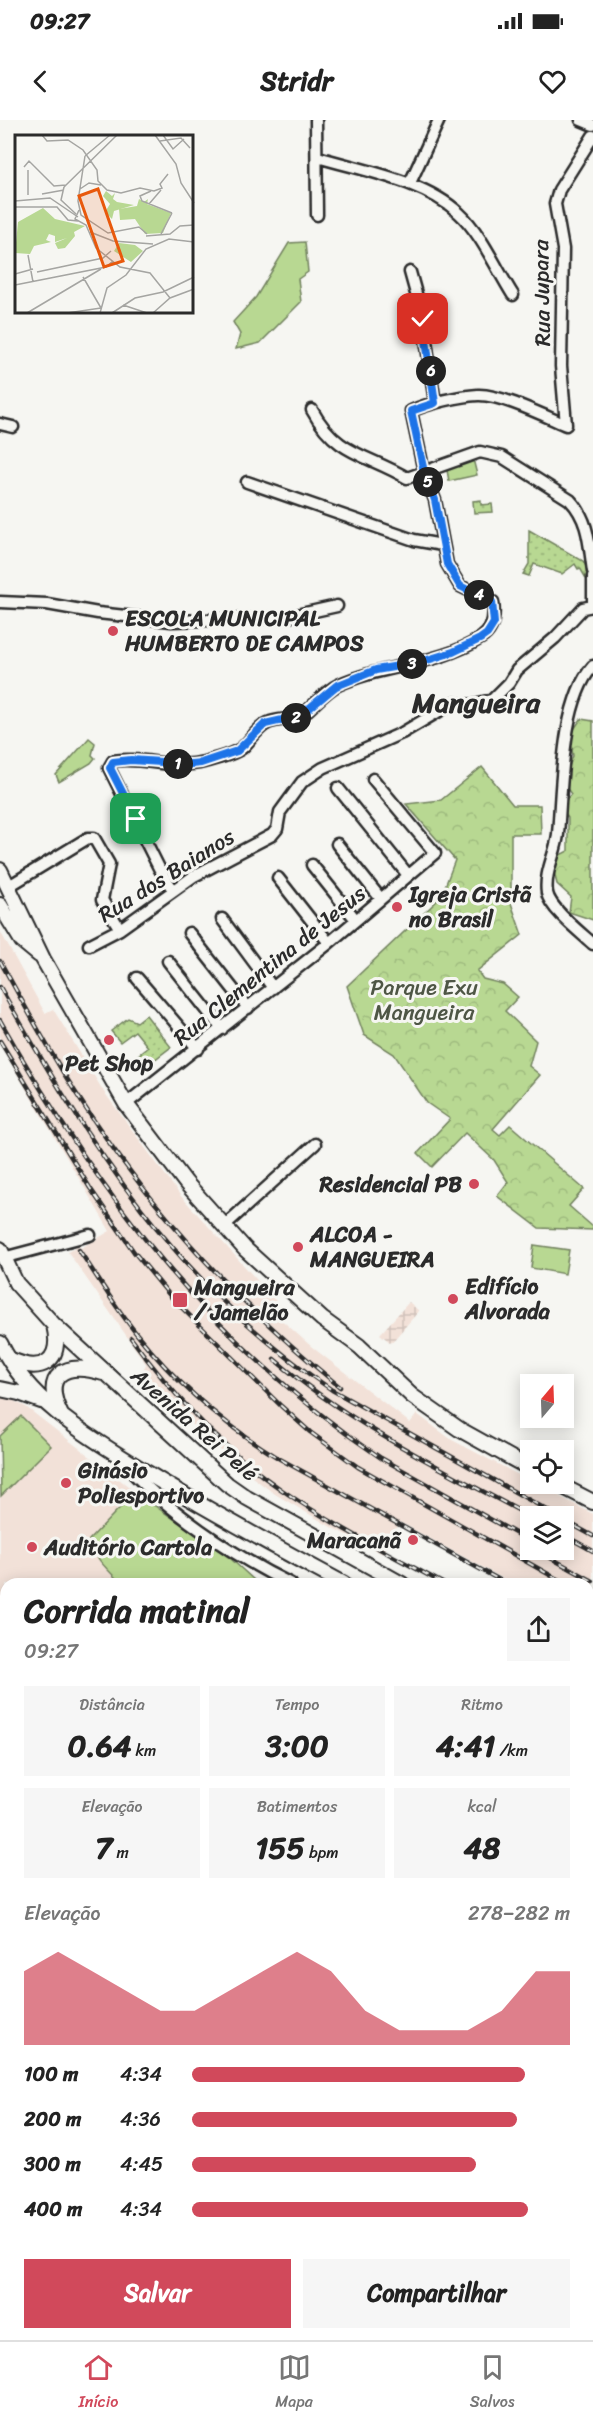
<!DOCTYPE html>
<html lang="pt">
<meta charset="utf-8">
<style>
body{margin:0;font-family:Sriracha,sans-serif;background:#f6f6f6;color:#222;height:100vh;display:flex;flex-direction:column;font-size:22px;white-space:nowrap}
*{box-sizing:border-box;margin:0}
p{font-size:20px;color:#767676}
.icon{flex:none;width:33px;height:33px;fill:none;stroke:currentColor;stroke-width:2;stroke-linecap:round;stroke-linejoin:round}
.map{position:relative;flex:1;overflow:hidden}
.details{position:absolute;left:0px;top:1458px;width:594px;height:762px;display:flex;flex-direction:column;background:#fff;border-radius:18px 18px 0 0;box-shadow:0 3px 15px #0003}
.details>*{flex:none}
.needle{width:39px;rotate:19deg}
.tools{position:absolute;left:520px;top:1254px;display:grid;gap:12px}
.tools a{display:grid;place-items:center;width:54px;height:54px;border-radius:0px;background:#fff;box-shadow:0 3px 15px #0003;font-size:30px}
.pin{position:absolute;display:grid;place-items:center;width:51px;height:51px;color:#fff;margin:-26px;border-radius:12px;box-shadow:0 3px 9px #0006}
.km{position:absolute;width:30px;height:30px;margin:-15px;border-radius:50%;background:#222;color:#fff;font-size:16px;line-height:30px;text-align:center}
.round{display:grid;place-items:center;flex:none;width:63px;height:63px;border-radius:0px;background:#f6f6f6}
.overview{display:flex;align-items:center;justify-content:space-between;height:102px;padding:0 24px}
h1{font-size:33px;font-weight:800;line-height:45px}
.metrics{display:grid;grid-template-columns:repeat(3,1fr);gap:9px;height:102px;padding:6px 24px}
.metrics div{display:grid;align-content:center;border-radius:0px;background:#f6f6f6;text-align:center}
.metrics b{font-size:30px;font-weight:800}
.metrics small{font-size:16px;font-weight:400}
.metrics p{font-size:16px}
.chart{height:168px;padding:12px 24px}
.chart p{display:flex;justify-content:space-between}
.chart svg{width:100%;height:108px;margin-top:6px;fill:#d1495b;opacity:.7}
.primary-button{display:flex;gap:12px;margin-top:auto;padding:12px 24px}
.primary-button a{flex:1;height:69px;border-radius:0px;background:#d1495b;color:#fff;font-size:24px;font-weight:800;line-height:69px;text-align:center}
.primary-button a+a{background:#f6f6f6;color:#222}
ul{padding:0 24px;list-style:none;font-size:20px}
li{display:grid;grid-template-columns:96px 72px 1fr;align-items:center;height:45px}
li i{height:15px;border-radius:8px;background:#d1495b}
.status{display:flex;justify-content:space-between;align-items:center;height:42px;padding:0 30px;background:#fff;direction:ltr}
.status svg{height:16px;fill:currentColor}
header{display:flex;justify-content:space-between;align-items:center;height:78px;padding:0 24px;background:#fff;font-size:27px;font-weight:800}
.menu{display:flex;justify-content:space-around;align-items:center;height:84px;border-top:2px solid #e0e0e0;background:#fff;font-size:16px;color:#767676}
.menu a{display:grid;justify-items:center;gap:3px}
.menu .selected{color:#d1495b}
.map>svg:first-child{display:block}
.built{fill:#f2e1d8;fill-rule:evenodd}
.industrial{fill:url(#industrial-grid)}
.green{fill:#b8d892;stroke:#72825e;stroke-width:1.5}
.forest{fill:url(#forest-crowns);stroke:#72825e;stroke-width:1.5}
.garden{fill:url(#garden-dots);stroke:#72825e;stroke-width:1.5}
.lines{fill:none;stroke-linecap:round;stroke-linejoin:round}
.river{stroke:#80cce0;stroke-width:15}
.minor-casing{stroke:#2b2b2b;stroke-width:15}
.major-casing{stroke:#2b2b2b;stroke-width:18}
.minor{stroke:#f6f6f2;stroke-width:10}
.major{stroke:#f6f6f2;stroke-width:14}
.rail-casing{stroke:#2b2b2b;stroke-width:4.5}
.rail{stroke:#f6f6f2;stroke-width:2;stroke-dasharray:7;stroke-linecap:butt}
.route-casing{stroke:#fff;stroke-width:12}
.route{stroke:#1a73e8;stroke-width:8}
.poi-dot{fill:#d1495b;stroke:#f6f6f2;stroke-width:2}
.labels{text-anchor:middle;stroke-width:6;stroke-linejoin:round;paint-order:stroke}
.street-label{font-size:22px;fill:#2b2b2b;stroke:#f6f6f2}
.poi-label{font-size:22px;font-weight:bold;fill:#2b2b2b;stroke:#f6f6f2;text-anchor:start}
.park-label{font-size:22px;fill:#4e5645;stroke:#f6f6f2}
.district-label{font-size:28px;font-weight:bold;fill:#2b2b2b;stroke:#f6f6f2}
.inset-road{fill:none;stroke:#a5a5a2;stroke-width:1.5}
.view{fill:#e8590c;fill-opacity:0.15;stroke:#e8590c;stroke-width:3}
.inset-edge{fill:none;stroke:#2b2b2b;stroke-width:3}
</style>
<div class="status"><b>09:27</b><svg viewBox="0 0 49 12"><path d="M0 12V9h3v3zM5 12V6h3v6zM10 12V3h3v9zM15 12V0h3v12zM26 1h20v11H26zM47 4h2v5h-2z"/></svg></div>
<header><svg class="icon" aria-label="back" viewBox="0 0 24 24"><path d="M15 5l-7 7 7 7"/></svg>Stridr<svg class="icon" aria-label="heart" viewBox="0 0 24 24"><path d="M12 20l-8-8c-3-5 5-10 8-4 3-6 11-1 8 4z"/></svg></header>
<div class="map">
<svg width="593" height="2220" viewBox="0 0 593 2220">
<defs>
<pattern id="industrial-grid" width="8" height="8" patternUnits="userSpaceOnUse" patternTransform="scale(1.5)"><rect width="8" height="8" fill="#f2e1d8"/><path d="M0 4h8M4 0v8" fill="none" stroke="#d0c1ba"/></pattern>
<pattern id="forest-crowns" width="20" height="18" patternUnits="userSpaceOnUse" patternTransform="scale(1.5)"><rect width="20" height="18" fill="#b8d892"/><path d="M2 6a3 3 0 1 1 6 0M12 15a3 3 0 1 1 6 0" fill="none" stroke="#9eba7e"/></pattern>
<pattern id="garden-dots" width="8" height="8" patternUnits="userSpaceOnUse" patternTransform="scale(1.5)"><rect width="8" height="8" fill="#b8d892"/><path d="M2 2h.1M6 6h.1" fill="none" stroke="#9eba7e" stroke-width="1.8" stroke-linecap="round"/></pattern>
</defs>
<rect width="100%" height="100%" fill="#f6f6f2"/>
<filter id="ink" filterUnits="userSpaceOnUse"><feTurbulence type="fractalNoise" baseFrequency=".0167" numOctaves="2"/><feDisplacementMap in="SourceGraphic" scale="12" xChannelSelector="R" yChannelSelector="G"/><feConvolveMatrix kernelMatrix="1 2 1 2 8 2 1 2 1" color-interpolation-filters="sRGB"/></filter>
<g filter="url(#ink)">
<!-- built -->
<path class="built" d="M0,811L45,893L53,889L104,972L180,1075L284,1190L277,1196L312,1227L410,1303L417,1294L452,1320L593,1394V1508L588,1505V1464H513L400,1402L383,1434L331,1407L275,1374L240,1348L140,1257L146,1244L68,1132L78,1125L81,1128L110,1111L0,925ZM531,1396H564V1430H531Z
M0,1278H8L26,1287L137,1373L231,1439L254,1460L262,1464H6V1633L0,1622Z"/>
<!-- industrial -->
<path class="industrial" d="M409,1182L419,1191L391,1223L380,1214Z"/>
<!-- green -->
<path class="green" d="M305,122L308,152L298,159L301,182L260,223L236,229L240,214L233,202L256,177L289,123Z
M473,339L477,355L449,361L446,345Z
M89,618L95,623L92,635L95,638L91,643L59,662L56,655Z
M534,1125L569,1130L565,1154L531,1148Z
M21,1296L51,1326L1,1376L0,1316Z
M135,1372L231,1439L254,1460L250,1464H122C109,1451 94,1438 89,1420Z
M588,1750L593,1754V1991L588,1993Z"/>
<!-- forest -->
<path class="forest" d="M581,599L593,601V800L569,792L571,777L557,764L552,744L560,735L568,731V698L560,687L571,674L563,663L573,636L570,615Z
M482,647L513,685H540L541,714H511V783L522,815L477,851L483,859L503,864L518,877L505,891L536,921L529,946L540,955L493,1009L500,1015L510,1005L584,1069L569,1086L593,1107V1110L539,1108L497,1076L508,1062L494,1040L465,1013L432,1047L418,1033L450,999L427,983L394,934L364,915L347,866L441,777L455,740L406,684L441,680Z"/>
<!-- garden -->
<path class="garden" d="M481,380V385L492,384L493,392L474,393L473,381Z
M529,410L583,441L592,458L587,460L580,448L578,449L575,444L562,454L534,444L529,456L523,454L529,444Z
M146,895L171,927L145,947L137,936L148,927L135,911L120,922L111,911L128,898L137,902Z"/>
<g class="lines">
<!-- river -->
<path class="river" d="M588,1645H593
M146,2220L159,2214"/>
<defs>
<path id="minor" d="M316,0L317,95
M581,0L593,5
M318,37C364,51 423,60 459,93C481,113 497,150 513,175
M410,63L439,0
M410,152L423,199L435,283
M312,290C337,336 367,334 407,358L480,332L502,337L570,380C589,400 589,424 593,451
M0,304L13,307
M247,362L414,420L442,425
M0,482L47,484L98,493L171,501L283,498L337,486
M593,486V456
M593,546C561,582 562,667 558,714C556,734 544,752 547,773C550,789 581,813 593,824
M338,668L408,755
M337,724L381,779
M312,745L356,800
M278,758L329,823
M9,766L88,718H94L109,744L102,780L120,809
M173,770L159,748L109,648L113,641C142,636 174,650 204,642C215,639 232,635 242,628C250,621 258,607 268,603C279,598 294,601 303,594C315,585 325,571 338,565C384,544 437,546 481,518C494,510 495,496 493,482L460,466L447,444L435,380L424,352L411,291C429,283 459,276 478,275C500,274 545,296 566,305L561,246L563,129L555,84L559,70L593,16
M222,799L273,868
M189,813L248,888
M89,825L120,809L194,756L272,715L277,709L280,692L302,662L323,648L402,613L453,583L470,585L492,580L509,563L517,550L555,518L583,488L593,486
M168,841L222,909
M137,858L198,929
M126,984L329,823L435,733L373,659
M224,1106L315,1024
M3,1138L90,1115
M122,1341C165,1390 232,1435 291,1464
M0,1698L6,1696
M0,1746L6,1745
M588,2086L593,2092"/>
<path id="major" d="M0,750L43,839L126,984L186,1063L245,1129L322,1199L359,1226L412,1276L459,1309L531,1349
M0,785L22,821L39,835
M0,1129L16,1163L54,1205L227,1364L247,1378L402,1464
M0,1223C30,1285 93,1319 149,1354C212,1393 278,1428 344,1464
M9,1239C41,1254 63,1243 54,1205
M0,1269L19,1273L41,1281
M61,1295C41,1254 65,1241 103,1253
M558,1364L593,1382
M588,1565L593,1568
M588,1581L593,1583
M588,1605L593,1607
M588,1629H593
M0,1641L6,1651
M0,1667L6,1677
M0,1928H6
M0,1940L6,1941
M7,2214L47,2220
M372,2214L374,2220
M106,2220L130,2214
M170,2220L180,2214"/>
</defs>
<!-- minor casing -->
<use href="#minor" class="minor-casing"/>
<!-- major casing -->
<use href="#major" class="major-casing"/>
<!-- minor -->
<use href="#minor" class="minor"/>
<!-- major -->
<use href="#major" class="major"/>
<defs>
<path id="rail" d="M0,841C31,897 61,953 97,1005C164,1104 247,1191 340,1267
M0,867C90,1026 177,1166 332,1270L558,1396
M0,900C100,1077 210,1223 381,1338L531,1422
M0,921L90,1068L134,1132L172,1178L281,1286L310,1312L358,1347L566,1464
M79,1130C98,1158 115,1187 136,1213C176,1263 225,1306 280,1339L507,1464
M131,1218C173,1275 223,1330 282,1370C334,1406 390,1434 444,1464
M274,1239C351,1305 442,1349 531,1397
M564,1400L593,1416
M564,1415L593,1431
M536,1430L593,1461
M588,1476L593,1478
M588,1508L593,1511
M588,1542L593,1545"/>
</defs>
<!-- rail casing -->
<use href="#rail" class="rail-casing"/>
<!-- rail -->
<use href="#rail" class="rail"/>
</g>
</g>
<g class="lines" filter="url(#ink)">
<defs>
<path id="route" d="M136,699L110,648L113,642L131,640L191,644L201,643L237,631L265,604L300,596L336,566L376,550L421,542L453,532L480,519L487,514L494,503L492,482L460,466L447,444L435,380L424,352L411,291L435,283L423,199"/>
</defs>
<!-- route casing -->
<use href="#route" class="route-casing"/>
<!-- route -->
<use href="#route" class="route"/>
</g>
<!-- markers -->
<g class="poi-dot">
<circle cx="113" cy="511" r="6"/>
<circle cx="397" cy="787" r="6"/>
<circle cx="109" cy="920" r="6"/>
<circle cx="474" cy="1064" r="6"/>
<circle cx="298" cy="1127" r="6"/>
<circle cx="453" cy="1179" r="6"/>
<rect x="172" y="1172" width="16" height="16" rx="3"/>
<circle cx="66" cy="1363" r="6"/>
<circle cx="413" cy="1420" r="6"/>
<circle cx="32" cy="1427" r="6"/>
</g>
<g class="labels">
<!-- street labels -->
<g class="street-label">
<text transform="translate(541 173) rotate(-91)" y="8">Rua Jupara</text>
<text transform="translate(166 755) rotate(-32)" y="8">Rua dos Baianos</text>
<text transform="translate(269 845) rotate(-39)" y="8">Rua Clementina de Jesus</text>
<text transform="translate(195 1304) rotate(41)" y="8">Avenida Rei Pelé</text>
</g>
<!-- poi labels -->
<g class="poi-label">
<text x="125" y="506">ESCOLA MUNICIPAL<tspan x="125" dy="25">HUMBERTO DE CAMPOS</tspan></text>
<text x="409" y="782">Igreja Cristã<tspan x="409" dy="25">no Brasil</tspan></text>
<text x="109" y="951" text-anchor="middle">Pet Shop</text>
<text x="462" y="1072" text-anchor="end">Residencial PB</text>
<text x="310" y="1122">ALCOA -<tspan x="310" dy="25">MANGUEIRA</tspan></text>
<text x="465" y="1174">Edifício<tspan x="465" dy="25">Alvorada</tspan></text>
<text x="194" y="1175">Mangueira<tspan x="194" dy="25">/ Jamelão</tspan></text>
<text x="78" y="1358">Ginásio<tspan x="78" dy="25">Poliesportivo</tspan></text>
<text x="401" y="1428" text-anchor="end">Maracanã</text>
<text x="44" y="1435">Auditório Cartola</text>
</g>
<!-- park labels -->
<g class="park-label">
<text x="424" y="875">Parque Exu<tspan x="424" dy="25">Mangueira</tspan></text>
</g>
<!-- district labels -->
<g class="district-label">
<text x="476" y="592">Mangueira</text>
</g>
</g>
<!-- overview -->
<g transform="translate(15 15)">
<rect width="178" height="178" fill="#f6f6f2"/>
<path d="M124,64L129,67L133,64L132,69L156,78L148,98L130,99L120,84L105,85L104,74L122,71ZM104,108L120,110L128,116L116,127L99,116Z" fill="#b8d892"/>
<path d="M91,56L97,61L100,58L98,64L102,67L119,70L99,76L97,84L90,77L95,69L88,61ZM28,73L40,84L70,91L59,97L60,101L50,113L43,114L40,108L52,103L40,107V101L34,99L31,105L36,107L19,111L15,119L0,118L3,87Z" fill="#b8d892"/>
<path class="inset-road" d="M27,0L32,6L53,5L68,15L82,35L83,46L92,55L106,58L125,53L139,56L147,53L145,49L153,39M140,0L161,29L166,48L179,68M148,0L158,14L169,4M145,6L166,3L175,13M70,21L63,66L66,80L93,98L124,92L132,99M70,21L95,0M9,32L14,26L39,51L51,50M49,52L102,0M49,52L46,65L61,79M65,54L74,48L86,50M136,56L125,61L127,66L157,78M27,59L49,55M13,60V35M0,66L35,63L63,82M134,69L146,55M0,72H42L53,85L63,86M64,75L60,84L71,90L81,113L105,132L135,138L155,163M75,97L98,106L138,109M146,99L157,78M131,101L155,99L165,91L179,90M13,120L18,147M22,137L88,123L96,116M0,139L18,134M68,142L86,173M0,150L91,132L98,126M108,170L132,178M12,178L86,134M52,178L86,173M85,178L92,153L111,140L131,114L154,104L179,107M97,178L120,163L148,157L179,142M138,178L155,163L179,154"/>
<path class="view" d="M83,54L108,126L89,132L64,61Z"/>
<rect width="178" height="178" class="inset-edge"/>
</g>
</svg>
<div class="tools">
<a><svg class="needle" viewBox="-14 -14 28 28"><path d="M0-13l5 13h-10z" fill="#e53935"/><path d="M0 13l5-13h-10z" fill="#767676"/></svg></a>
<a><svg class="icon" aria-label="locate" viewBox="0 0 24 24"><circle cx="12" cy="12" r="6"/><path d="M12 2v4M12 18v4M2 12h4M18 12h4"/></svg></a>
<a><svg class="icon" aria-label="layers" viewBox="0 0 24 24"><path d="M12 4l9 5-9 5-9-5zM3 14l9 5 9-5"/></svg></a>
</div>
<div class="pin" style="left:136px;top:699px;background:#1e9e55"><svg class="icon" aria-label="arrive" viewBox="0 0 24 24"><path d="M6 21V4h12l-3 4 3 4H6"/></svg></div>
<div class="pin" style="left:423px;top:199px;background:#d93025"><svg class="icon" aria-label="check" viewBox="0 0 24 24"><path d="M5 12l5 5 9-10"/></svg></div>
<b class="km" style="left:178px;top:644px">1</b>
<b class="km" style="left:296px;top:598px">2</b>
<b class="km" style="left:412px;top:544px">3</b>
<b class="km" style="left:479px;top:475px">4</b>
<b class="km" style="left:428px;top:362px">5</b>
<b class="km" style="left:431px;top:251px">6</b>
<section class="details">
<div class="overview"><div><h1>Corrida matinal</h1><p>09:27</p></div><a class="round"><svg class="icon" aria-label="share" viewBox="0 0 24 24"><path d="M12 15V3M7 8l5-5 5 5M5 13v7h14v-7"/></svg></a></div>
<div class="metrics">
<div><p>Distância</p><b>0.64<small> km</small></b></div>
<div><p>Tempo</p><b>3:00</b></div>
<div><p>Ritmo</p><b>4:41<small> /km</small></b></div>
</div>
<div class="metrics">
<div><p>Elevação</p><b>7<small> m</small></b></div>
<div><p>Batimentos</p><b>155<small> bpm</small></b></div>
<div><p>kcal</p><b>48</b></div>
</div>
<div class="chart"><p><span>Elevação</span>278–282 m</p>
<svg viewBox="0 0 160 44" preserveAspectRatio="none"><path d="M0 44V14L10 6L20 14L30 22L40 30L50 30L60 22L70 14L80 6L90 14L100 30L110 38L120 38L130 38L140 30L150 14L160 14V44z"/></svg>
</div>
<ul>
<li><b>100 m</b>4:34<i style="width:88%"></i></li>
<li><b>200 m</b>4:36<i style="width:86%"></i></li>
<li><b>300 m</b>4:45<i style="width:75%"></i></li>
<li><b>400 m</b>4:34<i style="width:89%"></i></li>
</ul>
<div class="primary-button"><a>Salvar</a><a>Compartilhar</a></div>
</section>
</div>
<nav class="menu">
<a class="selected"><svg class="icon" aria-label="home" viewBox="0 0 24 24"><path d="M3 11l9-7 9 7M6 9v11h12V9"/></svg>Início</a>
<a><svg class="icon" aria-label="map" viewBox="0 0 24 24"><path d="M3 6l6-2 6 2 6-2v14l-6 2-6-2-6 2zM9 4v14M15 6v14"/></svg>Mapa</a>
<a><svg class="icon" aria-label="saved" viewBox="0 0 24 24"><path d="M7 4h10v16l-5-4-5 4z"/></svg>Salvos</a>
</nav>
